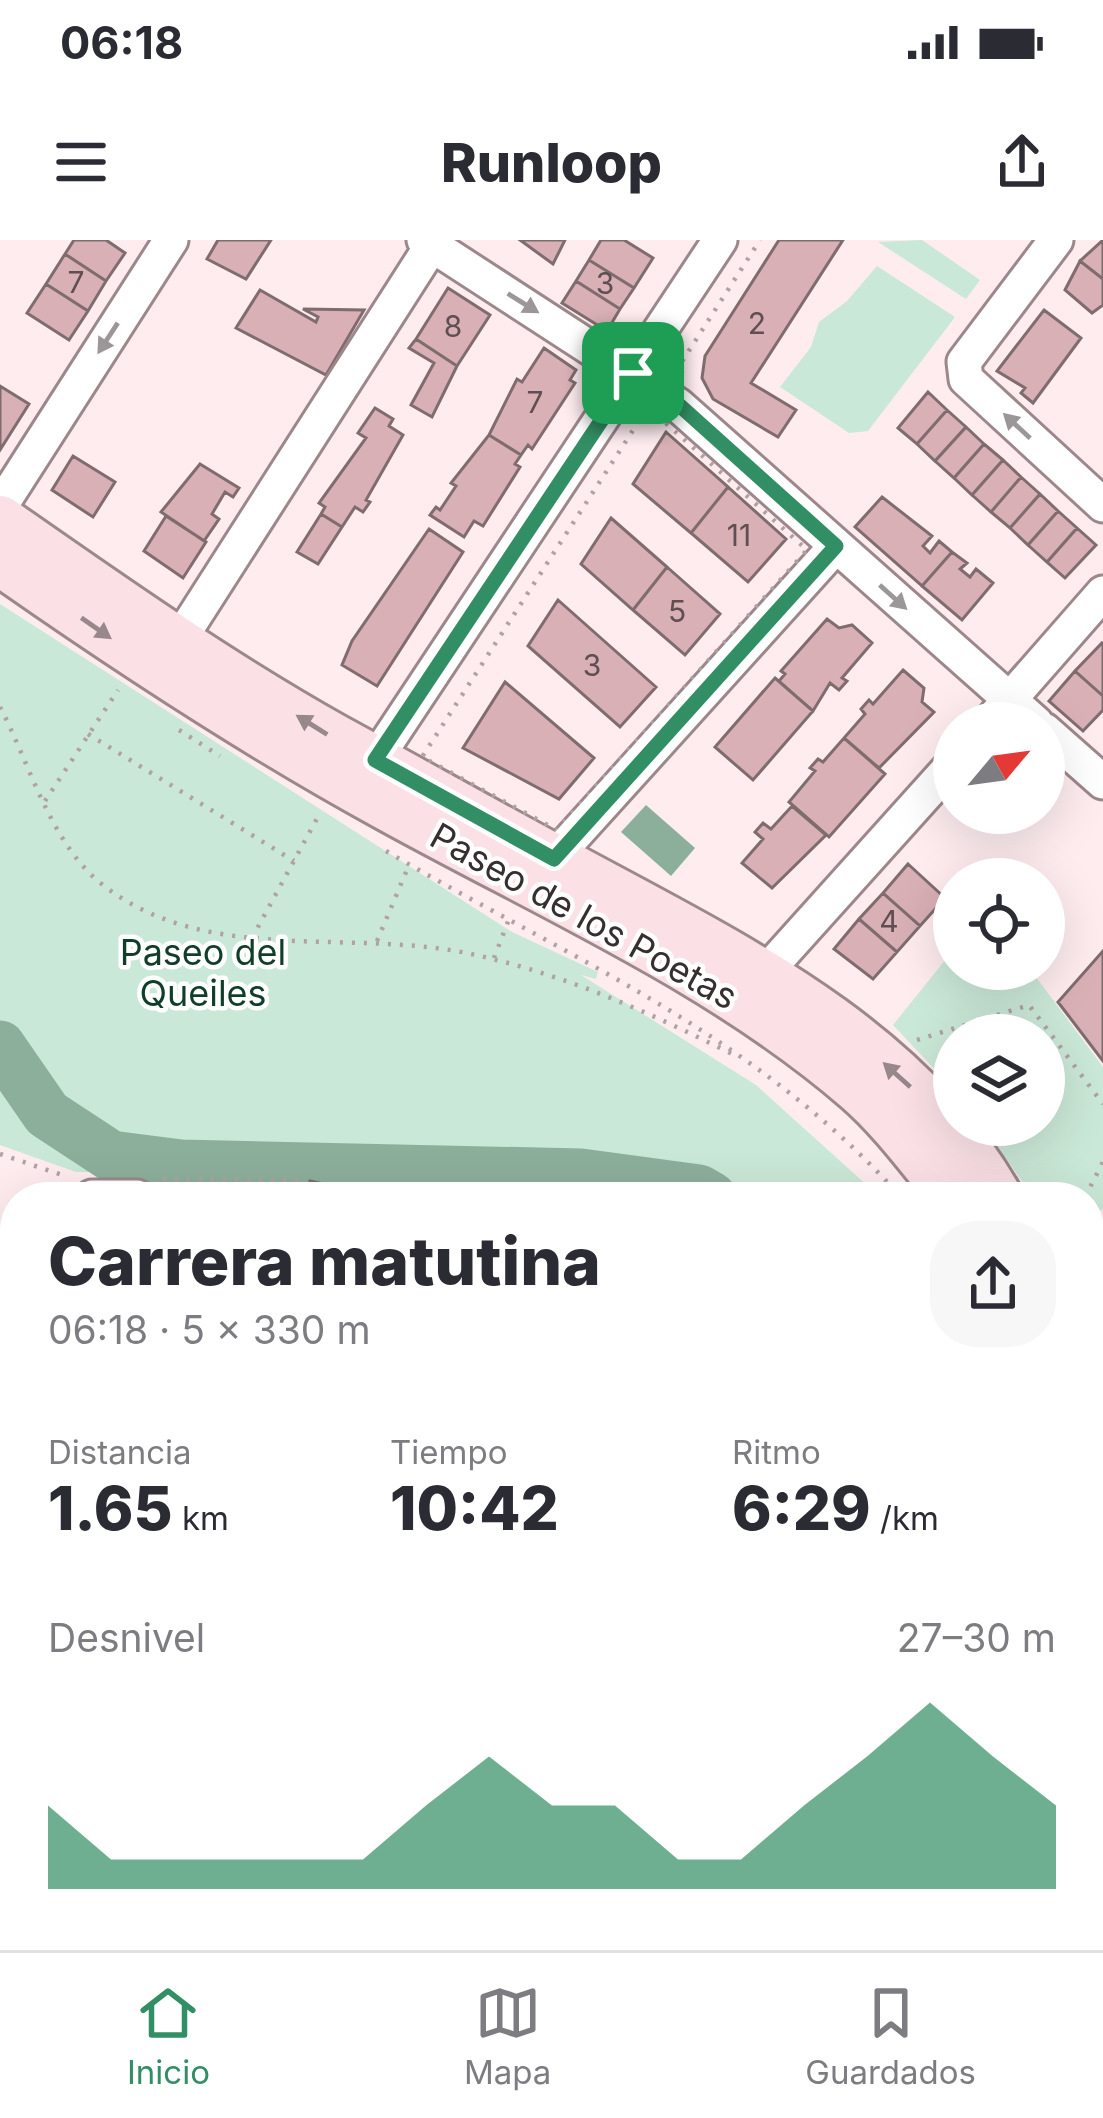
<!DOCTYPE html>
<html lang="es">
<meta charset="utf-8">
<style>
body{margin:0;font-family:Inter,sans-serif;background:#f7f7f7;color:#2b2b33;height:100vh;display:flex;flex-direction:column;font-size:45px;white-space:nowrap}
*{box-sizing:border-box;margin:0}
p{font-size:39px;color:#7c7c81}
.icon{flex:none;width:66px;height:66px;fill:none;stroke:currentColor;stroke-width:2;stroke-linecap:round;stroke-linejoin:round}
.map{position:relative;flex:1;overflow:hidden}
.side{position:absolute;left:0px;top:942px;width:1104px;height:768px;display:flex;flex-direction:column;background:#fff;border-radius:48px 48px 0 0;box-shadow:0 12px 48px #0002}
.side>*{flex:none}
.needle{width:78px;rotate:61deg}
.buttons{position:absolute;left:933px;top:462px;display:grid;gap:24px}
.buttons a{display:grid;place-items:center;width:132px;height:132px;border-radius:50%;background:#fff;box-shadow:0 12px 48px #0002;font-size:60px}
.pin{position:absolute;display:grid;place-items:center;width:102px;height:102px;color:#fff;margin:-51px;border-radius:24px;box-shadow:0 6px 18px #0006}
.round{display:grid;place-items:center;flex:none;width:126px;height:126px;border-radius:48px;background:#f7f7f7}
.headline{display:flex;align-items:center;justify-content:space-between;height:204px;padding:0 48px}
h1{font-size:66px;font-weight:800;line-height:90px}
.stats{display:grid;grid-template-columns:repeat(3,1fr);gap:18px;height:204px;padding:12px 48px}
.stats div{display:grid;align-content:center}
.stats b{font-size:60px;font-weight:800}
.stats small{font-size:33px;font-weight:400}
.stats p{font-size:33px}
.chart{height:336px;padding:24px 48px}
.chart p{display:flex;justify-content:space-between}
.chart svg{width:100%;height:216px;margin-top:12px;fill:#328e64;opacity:.7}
.status{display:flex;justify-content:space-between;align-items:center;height:84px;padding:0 60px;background:#fff;direction:ltr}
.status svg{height:33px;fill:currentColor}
header{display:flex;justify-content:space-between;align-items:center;height:156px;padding:0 48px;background:#fff;font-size:54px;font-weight:800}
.menu{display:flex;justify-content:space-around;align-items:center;height:168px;border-top:3px solid #e1e1e2;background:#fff;font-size:33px;color:#7c7c81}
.menu a{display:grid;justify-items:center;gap:6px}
.menu .selected{color:#328e64}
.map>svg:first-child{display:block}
.green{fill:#cae8d7}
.water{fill:#8caf9c}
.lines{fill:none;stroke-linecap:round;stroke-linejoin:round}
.river{stroke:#8caf9c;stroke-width:51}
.building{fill:#d8b0b6;stroke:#7f6c6e;stroke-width:3}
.street-casing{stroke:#9c888b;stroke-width:39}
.secondary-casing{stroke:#9c888b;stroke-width:54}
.path{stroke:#afa1a4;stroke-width:4.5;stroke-dasharray:3 9;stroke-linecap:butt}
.street{stroke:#fff;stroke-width:33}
.secondary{stroke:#fbe1e6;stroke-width:48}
.oneway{fill:#9b9698}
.oneway2{fill:#99888b}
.route-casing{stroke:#fff;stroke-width:24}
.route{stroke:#328e64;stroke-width:15}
.labels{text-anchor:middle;stroke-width:9;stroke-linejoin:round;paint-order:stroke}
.number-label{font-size:30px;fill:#5f4e52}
.street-label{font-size:36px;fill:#372e30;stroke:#fff}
.park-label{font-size:36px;fill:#103e2a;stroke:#fff}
</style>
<div class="status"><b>06:18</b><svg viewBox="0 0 49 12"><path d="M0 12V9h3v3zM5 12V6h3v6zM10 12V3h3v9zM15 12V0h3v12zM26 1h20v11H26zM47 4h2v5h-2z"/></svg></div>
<header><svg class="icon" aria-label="menu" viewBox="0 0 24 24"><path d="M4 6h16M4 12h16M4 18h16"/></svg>Runloop<svg class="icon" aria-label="share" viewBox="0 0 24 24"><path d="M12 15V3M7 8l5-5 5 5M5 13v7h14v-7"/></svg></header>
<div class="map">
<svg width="1103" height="1710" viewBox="0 0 1103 1710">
<rect width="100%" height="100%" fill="#feecef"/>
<!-- green -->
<path class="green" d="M922,0L980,40L966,59L878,2Z
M877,26L955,77L868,191L849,193L780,147L811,107L819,82L847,61Z
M0,364L512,692L598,732L596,739L581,735L756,845L880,957H630L543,946L515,952L379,949L303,934L76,932L0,905Z
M954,709V729H1030L1103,827V969L1091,977L1103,1012V1041L1089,1026V957H1033L983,885H1044V795H954V850L893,785Z
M857,1695H1021L1028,1710H852Z"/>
<!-- water -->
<path class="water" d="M646,565L695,608L671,636L621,592Z"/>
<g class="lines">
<!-- river -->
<path class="river" d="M0,806L47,874L111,916L181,925L581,934L699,950L711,957"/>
</g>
<!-- building -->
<path class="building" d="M74,0H106L125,13L106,41L65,14Z
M218,0H271L246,39L207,19Z
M520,0H565L553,24Z
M601,0H624L653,18L634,48L589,20Z
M779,0H843L751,143L796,170L778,197L713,159L702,138L705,116Z
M1103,0V39L1080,21Z
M65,14L106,41L88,71L46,44Z
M589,20L634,48L620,69L576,41Z
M1080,21L1103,39V65L1092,73L1065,50Z
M576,41L620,69L607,91L562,63Z
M46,44L88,71L69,100L27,73Z
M448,48L490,75L457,126L416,99Z
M260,50L316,82L318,77L303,69L364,70L326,135L236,88Z
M1044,70L1081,98L1033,163L1021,153L1025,148L997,131Z
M416,99L457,126L432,177L411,165L434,123L409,108Z
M544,108L576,130L570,140L575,143L532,209L528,205L521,215L489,195L517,139L522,142Z
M0,146L29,164L0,210Z
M928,152L947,170L917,204L898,188Z
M375,168L393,179L389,186L403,195L366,260L370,262L363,272L355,267L342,287L321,274L325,267L319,263L366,198L358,193Z
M947,170L966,187L935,221L917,204Z
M966,187L984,204L954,238L935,221Z
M666,192L728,247L691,293L633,244Z
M489,195L521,215L515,224L520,227L483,286L474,281L464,297L430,275L436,267L440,270L456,246L451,243Z
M984,204L1003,220L972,255L954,238Z
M73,216L115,242L93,277L52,250Z
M1003,220L1021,237L991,272L972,255Z
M200,224L239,248L233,257L225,252L212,274L219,279L204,301L161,272Z
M1021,237L1040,254L1010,288L991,272Z
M728,247L786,299L748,342L691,293Z
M1040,254L1058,271L1028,305L1010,288Z
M882,257L932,296L923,306L930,313L939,301L952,312L922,346L855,287Z
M1058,271L1077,288L1047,322L1028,305Z
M321,274L342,287L318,324L297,312Z
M166,276L206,302L183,338L144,311Z
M611,278L667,327L633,370L581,324Z
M1077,288L1096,305L1065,338L1047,322Z
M429,289L463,312L377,446L342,425L352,401Z
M952,312L967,323L960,329L970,337L976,329L993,343L962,380L922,346Z
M667,327L720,374L685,415L633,370Z
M558,360L656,447L620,487L528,406Z
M827,379L839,388L852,385L872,403L842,438L847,441L839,450L830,443L813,471L779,441L785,434L781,431Z
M1102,403L1103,404V456L1075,431Z
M903,430L924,448L922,462L934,472L879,528L844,498L865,474L861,469L869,460L873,464Z
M1075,431L1103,456V470L1083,491L1049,461Z
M775,438L813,471L753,540L715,507Z
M505,442L594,518L559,559L463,508Z
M844,498L885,534L829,597L789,562L815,531L810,528L818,519L823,522Z
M792,566L826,595L772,648L742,623L763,599L755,592L763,583L771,589Z
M908,624L945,658L920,686L883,653Z
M883,653L920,686L897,712L859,679Z
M859,679L897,712L873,739L834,709Z
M1103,711V821L1058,762Z
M310,941L379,956L388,957H309Z
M1103,1231V1334L1097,1335L1089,1308V1235Z
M1090,1657L1103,1675V1710L1089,1693Z
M179,1695H219L218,1710H192V1703H179Z
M283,1695H337L356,1710H282Z
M494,1695V1710H420L412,1704L426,1695Z
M683,1695H791L836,1710H678Z
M37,1701L81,1702V1710H36Z"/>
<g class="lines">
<defs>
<path id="street" d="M424,0L678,165L1036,483
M1056,0L964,122L966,139L1103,265
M0,267L171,0
M178,402L432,5
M989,483L1103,353
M1044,490L1103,542
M375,520L720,0
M553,619L836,306
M765,733L954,523
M92,957H137
M0,1299C18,1317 19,1337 0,1354
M0,1409L12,1474
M375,1695L394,1710
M512,1695V1710
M5,1710L15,1468
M259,1710V1695"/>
<path id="secondary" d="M0,280C109,356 218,433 334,498C422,546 509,595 597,642C746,722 911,805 998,957
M0,321C124,408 250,491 383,564C543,653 718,728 857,848C893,879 923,921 953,957
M1089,1081L1103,1087
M1089,1181L1103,1176
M630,1710L635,1695"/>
</defs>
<!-- street casing -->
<use href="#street" class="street-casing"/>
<!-- secondary casing -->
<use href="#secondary" class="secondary-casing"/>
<!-- path -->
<path class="path" d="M682,133L681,123L760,0
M648,167L807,310L557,590L422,517Z
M0,467C29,522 49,599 98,641C204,729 350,686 476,715C569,736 653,774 738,817
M179,490L220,516
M88,494L294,621
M45,561L118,450
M386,611C570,719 754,793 901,957
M252,698L320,573
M377,701L409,625
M494,718L509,679
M917,800L1029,765L1103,864
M0,914L68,937
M163,939L302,940V957
M522,957L565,949L598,957
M1085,957L1103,922
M982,1695L988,1710
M991,1695L995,1710"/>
<!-- street -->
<use href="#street" class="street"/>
<!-- secondary -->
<use href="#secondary" class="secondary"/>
</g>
<!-- one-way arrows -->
<defs><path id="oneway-solid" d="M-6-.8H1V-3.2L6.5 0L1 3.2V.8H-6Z" transform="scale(3)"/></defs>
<g class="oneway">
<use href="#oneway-solid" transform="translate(523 63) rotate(32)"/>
<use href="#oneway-solid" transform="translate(108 98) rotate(123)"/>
<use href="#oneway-solid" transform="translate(1017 186) rotate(-137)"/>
<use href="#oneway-solid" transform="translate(893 357) rotate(42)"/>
</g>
<g class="oneway2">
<use href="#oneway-solid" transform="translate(96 388) rotate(35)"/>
<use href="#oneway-solid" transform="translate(312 485) rotate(-148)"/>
<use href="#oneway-solid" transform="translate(897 835) rotate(-138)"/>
</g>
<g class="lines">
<defs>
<path id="route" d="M633,133L678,164L836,306L554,619L375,520Z"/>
</defs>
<!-- route casing -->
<use href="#route" class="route-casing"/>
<!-- route -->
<use href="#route" class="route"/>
</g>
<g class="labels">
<!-- number labels -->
<g class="number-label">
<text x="76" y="53">7</text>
<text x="605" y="54">3</text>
<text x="757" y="94">2</text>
<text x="453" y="97">8</text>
<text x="535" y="173">7</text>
<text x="739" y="306">11</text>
<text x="677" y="382">5</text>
<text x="592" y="436">3</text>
<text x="889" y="692">4</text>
</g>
<!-- street labels -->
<g class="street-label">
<text transform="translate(584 676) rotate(29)" y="13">Paseo de los Poetas</text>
</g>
<!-- park labels -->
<g class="park-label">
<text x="203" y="725">Paseo del<tspan x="203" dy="41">Queiles</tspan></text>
</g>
</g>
</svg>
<div class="buttons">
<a><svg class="needle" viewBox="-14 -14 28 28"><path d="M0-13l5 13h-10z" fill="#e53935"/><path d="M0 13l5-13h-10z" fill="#7c7c81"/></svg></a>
<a><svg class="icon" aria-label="locate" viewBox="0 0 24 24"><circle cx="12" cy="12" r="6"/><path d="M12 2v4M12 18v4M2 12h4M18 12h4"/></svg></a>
<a><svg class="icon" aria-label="layers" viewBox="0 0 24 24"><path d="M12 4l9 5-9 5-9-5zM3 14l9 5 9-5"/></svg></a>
</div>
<div class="pin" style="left:633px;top:133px;background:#1e9e55"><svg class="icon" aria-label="arrive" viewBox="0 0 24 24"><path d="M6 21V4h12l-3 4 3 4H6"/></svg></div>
<section class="side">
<div class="headline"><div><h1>Carrera matutina</h1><p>06:18 · 5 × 330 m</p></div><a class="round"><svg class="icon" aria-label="share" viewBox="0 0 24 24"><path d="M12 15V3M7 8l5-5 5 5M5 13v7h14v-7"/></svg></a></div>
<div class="stats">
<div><p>Distancia</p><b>1.65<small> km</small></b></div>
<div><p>Tiempo</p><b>10:42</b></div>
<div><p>Ritmo</p><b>6:29<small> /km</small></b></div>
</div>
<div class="chart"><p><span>Desnivel</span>27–30 m</p>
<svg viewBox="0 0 160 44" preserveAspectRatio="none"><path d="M0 44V27L10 38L20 38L30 38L40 38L50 38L60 27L70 17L80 27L90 27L100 38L110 38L120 27L130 17L140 6L150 17L160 27V44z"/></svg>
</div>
</section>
</div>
<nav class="menu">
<a class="selected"><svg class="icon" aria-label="home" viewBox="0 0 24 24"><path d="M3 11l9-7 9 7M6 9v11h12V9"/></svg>Inicio</a>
<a><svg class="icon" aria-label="map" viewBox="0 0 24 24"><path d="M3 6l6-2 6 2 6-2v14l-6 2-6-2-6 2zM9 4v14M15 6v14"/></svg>Mapa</a>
<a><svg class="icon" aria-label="saved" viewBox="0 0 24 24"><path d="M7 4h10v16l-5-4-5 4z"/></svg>Guardados</a>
</nav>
